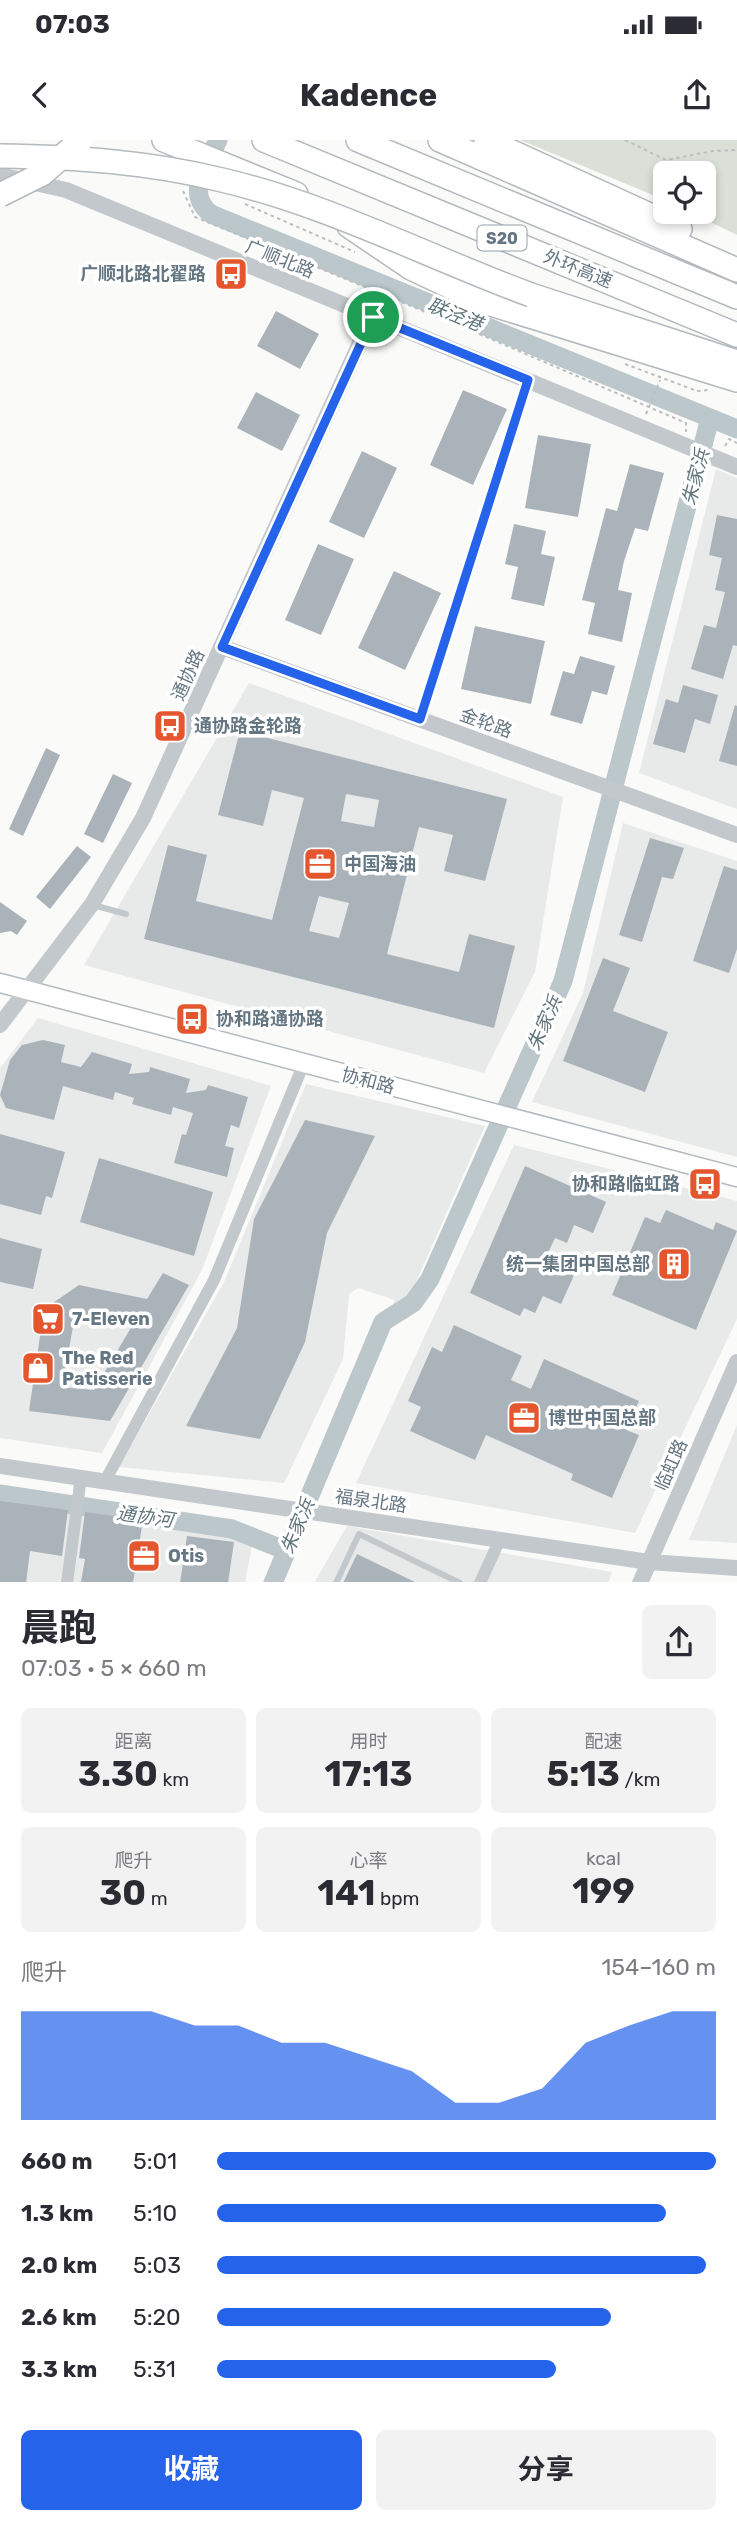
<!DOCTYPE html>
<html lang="zh">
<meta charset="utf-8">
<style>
body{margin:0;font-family:Rubik,"Noto Sans SC",sans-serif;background:#f2f2f3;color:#2b2b33;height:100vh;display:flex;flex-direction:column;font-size:26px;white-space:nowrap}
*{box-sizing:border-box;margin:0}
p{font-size:23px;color:#7c7c81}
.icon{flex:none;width:38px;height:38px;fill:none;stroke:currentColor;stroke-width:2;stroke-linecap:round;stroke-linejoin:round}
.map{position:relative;height:1442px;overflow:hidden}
.drawer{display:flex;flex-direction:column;background:#fff;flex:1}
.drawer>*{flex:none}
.buttons{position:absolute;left:653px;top:21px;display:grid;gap:14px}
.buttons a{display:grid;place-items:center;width:63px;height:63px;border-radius:10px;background:#fff;box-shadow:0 4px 10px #0003;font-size:35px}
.pin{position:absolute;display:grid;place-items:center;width:60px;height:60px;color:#fff;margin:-30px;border:4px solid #fff;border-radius:50%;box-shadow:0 2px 7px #0007}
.round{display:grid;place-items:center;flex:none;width:74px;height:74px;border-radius:10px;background:#f2f2f3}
.summary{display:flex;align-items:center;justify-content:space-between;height:119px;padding:0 21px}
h1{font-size:38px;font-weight:700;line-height:52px}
.stats{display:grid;grid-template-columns:repeat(3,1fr);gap:10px;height:119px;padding:7px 21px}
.stats div{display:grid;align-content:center;border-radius:10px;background:#f2f2f3;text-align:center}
.stats b{font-size:35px;font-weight:700}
.stats small{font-size:19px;font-weight:400}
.stats p{font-size:19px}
.chart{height:196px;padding:14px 21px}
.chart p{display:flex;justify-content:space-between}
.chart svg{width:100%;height:126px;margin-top:7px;fill:#2563eb;opacity:.7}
.action{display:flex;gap:14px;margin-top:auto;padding:14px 21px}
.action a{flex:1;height:80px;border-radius:10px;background:#2563eb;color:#fff;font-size:28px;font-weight:700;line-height:80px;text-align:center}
.action a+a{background:#f2f2f3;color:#2b2b33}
ul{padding:0 21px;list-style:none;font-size:23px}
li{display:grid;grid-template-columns:112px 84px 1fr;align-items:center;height:52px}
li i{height:18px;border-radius:9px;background:#2563eb}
.status{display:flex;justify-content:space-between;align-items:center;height:49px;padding:0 35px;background:#fff;direction:ltr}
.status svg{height:19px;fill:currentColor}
header{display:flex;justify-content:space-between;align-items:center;height:91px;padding:0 21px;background:#fff;font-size:32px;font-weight:700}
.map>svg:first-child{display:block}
.built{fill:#e8e9e9}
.green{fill:#dadfd7}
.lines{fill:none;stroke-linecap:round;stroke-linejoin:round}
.river{stroke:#bbc7cb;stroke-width:19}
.building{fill:#aab3b9;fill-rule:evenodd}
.secondary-casing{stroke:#b3babf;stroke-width:21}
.motorway-casing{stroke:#b4b9bd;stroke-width:26}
.path{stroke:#bbbfc2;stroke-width:2;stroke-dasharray:3.5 3.5;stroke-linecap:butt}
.service{stroke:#c3c8cc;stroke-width:6}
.minor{stroke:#c3c8cc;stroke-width:12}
.tertiary{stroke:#c3c8cc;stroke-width:16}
.secondary{stroke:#fff;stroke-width:18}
.motorway{stroke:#fff;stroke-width:23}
.motorway-bridge-casing{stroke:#b4b9bd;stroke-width:26;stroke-linecap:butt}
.motorway-bridge{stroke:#fff;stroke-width:23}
.route-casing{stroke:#fff;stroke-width:14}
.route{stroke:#2563eb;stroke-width:9}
.labels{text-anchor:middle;stroke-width:7;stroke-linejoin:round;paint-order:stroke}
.shield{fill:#fff;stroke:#939fa8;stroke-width:2}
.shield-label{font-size:16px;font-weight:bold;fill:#657683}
.street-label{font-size:18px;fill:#657683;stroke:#fff}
.poi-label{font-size:18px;font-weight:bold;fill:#657683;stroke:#fff;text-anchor:start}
.water-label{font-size:19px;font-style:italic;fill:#60757c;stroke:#fff}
</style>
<div class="status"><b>07:03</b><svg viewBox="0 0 49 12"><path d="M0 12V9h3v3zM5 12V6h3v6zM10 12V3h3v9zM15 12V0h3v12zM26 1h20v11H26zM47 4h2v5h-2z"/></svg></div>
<header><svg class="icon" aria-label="back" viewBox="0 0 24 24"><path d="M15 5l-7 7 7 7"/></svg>Kadence<svg class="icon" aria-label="share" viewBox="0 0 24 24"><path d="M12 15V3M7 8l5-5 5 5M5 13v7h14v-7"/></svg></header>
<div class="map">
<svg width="737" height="1443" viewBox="0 0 737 1443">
<rect width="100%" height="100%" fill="#fafaf8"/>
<!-- built -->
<path class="built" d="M716,329L737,338V669L639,633Z
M249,543L563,657L535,832L484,933L84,825Z
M623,683L737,721V1017L532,962L583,853Z
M38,878L271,946L202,1130L102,1313L0,1298V928Z
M306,944L485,986L413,1149L392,1188L384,1184L395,1160L358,1148L349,1154L343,1219L284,1343L119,1327L224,1142Z
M514,1005L737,1061V1179L635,1393L356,1343Z
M737,1285V1403L689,1400Z
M0,1360L161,1382L242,1396L252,1406L245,1442L0,1443Z
M347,1386L612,1432L608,1443H314Z"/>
<!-- green -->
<path class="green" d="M520,0H737V95L690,72H704V33H665V60Z"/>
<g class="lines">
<!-- river -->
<path class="river" d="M218,0C207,24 184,53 211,74L737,289
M0,1354L232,1389L287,1411
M273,1443L383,1182L413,1163L430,1139L563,841L710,278"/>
</g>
<!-- building -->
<path class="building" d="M276,171L319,194L300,229L257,206Z
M463,250L507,269L473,345L430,325Z
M256,252L300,275L282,311L237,288Z
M538,295L591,304L578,377L525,368Z
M362,311L397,328L364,398L329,382Z
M630,324L664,333L648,391L635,388L624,421L618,450L632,453L622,502L588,494L595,463L582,460L606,368L617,371Z
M717,375L737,379V506L733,505L723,539L691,529L704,485L716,488L725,452L715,450L722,418L709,415Z
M514,384L546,391L541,414L555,417L544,466L511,459L518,427L505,424Z
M318,404L354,419L321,495L285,480Z
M394,431L441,453L405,530L358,508Z
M475,486L545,501L531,564L461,549Z
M580,516L615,526L607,555L592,551L582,584L550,575L563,531L574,534Z
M683,545L718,555L710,584L695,579L685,613L653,604L666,559L678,563Z
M735,565L737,566V626L719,621Z
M240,591L507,659L485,741L444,731L453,695L419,687L387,814L459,832L469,794L515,806L494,888L144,799L168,705L207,715L196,761L272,780L304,658L272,650L263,686L218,675ZM346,654L379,660L374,687L341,681ZM319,756L349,763L339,798L309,791Z
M46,608L60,615L23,696L9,689Z
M113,634L132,643L103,703L84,694Z
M650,698L684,708L673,739L662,737L642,802L619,795Z
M77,706L91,717L50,769L36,757Z
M724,726L737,730V809L729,833L693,821Z
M0,762L27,781L17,795L11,791L0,793Z
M603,818L630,828L613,871L668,892L645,952L563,921Z
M43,900L65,905L61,922L81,927L92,912L132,924L129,934L149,932L150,927L190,939L186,953L206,950L208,945L248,957L239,988L231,985L225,1006L234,1008L227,1037L174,1023L182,994L186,995L193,973L173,967L171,975L132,964L134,958L115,952L113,960L63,946L54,980L6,968L0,955L10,920L22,905Z
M305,980L375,996L327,1093L305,1202L260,1299L186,1286L237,1188L254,1079Z
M0,994L65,1012L52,1058L46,1056L41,1075L0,1064Z
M99,1018L213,1052L194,1116L80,1082Z
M525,1026L606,1062L593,1093L574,1085L567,1103L555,1098L546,1117L576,1131L561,1164L543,1156L535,1173L524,1168L520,1176L470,1153Z
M666,1070L713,1090L716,1082L737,1091L696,1190L612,1155L645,1077L660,1083Z
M0,1098L42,1109L33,1149L0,1142Z
M163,1133L189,1145L110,1281L29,1271L44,1169L79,1145L147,1159ZM75,1176L135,1181L94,1250L62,1247Z
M454,1185L522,1216L511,1240L531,1249L544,1219L639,1261L626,1290L639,1295L612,1358L571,1340L573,1334L486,1295L475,1320L410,1291L421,1267L408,1261L432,1207L442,1212Z
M0,1361L68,1370L62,1416L30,1411L26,1443H0Z
M85,1372L143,1380L133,1443L81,1442L85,1419L79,1418Z
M187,1396L234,1402L228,1443H180Z
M357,1414L417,1443H343Z"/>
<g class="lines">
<defs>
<path id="secondary" d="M0,843L737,1037"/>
<path id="motorway" d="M164,0L296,54
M264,0L737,195
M358,0L737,157
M440,0L737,130
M486,0L680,89
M349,86L411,128L481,161L737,240
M531,155L737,222"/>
</defs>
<!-- secondary casing -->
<use href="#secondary" class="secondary-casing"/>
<!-- motorway casing -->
<use href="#motorway" class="motorway-casing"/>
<!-- path -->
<path class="path" d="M625,0L666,20L713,11L737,10
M183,51L195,77L491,199L686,283V292
M245,64L355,112
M625,224L697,251L709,250
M646,274L660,240
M725,306L729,299L737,303"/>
<!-- service -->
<path class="service" d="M93,765L126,774
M336,1443L359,1394L460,1443"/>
<!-- minor -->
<path class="minor" d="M420,579L528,240
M105,1341L214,1140L304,923
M67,1443L81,1337
M480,1443L500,1399"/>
<!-- tertiary -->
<path class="tertiary" d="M0,35L66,50L737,327
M222,507L737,695
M0,885L92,764L143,678L372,177
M0,1326L649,1422L737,1428
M640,1443L737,1222"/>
<!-- secondary -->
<use href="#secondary" class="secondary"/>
<!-- motorway -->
<use href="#motorway" class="motorway"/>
<defs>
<path id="motorway-bridge" d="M0,16C75,17 149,22 222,40C329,65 428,117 531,155
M0,55L42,34L81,0"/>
</defs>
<!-- motorway-bridge casing -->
<use href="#motorway-bridge" class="motorway-bridge-casing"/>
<!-- motorway-bridge -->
<use href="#motorway-bridge" class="motorway-bridge"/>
</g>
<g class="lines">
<defs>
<path id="route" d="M373,177L528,240L420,579L222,507Z"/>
</defs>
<!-- route casing -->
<use href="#route" class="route-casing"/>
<!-- route -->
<use href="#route" class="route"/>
</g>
<!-- icons -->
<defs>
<symbol id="bus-square" viewBox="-11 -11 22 22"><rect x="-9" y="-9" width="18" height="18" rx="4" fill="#e4572e" stroke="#fff"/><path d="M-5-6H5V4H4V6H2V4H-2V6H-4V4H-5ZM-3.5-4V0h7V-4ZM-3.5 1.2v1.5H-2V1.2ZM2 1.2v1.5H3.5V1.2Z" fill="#fff"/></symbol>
<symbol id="office-square" viewBox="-11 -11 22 22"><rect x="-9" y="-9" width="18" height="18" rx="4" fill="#e4572e" stroke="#fff"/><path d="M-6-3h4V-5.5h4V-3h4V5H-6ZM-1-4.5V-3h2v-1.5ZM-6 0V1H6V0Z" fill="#fff"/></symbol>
<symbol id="building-square" viewBox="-11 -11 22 22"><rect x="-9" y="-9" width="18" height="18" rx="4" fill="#e4572e" stroke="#fff"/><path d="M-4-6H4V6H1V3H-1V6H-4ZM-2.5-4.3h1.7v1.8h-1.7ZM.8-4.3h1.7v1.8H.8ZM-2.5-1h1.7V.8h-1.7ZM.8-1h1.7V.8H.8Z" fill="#fff"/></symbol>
<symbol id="supermarket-square" viewBox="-11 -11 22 22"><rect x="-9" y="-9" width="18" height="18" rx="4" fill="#e4572e" stroke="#fff"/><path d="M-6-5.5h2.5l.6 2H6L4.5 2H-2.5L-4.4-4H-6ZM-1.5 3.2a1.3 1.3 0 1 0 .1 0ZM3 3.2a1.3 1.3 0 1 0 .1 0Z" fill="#fff"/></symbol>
<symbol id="shop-square" viewBox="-11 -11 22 22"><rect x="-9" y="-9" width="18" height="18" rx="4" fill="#e4572e" stroke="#fff"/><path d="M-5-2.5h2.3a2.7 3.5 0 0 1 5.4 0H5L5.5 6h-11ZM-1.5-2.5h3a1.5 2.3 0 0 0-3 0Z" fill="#fff"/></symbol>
</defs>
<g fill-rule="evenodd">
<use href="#bus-square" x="212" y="115" width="38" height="38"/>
<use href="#bus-square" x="151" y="567" width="38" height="38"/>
<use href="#office-square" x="301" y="705" width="38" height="38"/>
<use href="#bus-square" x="173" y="860" width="38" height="38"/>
<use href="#bus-square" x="686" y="1025" width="38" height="38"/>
<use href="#building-square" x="655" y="1105" width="38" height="38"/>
<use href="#supermarket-square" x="29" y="1160" width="38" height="38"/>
<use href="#shop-square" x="19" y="1209" width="38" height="38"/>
<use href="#office-square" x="505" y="1259" width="38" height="38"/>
<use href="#office-square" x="125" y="1397" width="38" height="38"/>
</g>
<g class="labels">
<!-- shield labels -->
<rect class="shield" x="477.5" y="85.5" width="49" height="25" rx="5"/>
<g class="shield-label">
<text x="502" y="104">S20</text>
</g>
<!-- street labels -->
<g class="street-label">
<text transform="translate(280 119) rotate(22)" y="6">广顺北路</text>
<text transform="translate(578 129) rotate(22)" y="6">外环高速</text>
<text transform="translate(188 535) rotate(-66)" y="6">通协路</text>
<text transform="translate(486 583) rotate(20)" y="6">金轮路</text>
<text transform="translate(368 941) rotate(15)" y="6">协和路</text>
<text transform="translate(671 1325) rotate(-66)" y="6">临虹路</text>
<text transform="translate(371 1361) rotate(8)" y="6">福泉北路</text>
</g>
<!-- poi labels -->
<g class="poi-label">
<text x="206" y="140" text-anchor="end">广顺北路北翟路</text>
<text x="194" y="592">通协路金轮路</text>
<text x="344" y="730">中国海油</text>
<text x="216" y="885">协和路通协路</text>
<text x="680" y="1050" text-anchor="end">协和路临虹路</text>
<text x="650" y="1130" text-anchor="end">统一集团中国总部</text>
<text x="72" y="1185">7-Eleven</text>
<text x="62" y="1224">The Red<tspan x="62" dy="21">Patisserie</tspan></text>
<text x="548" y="1284">博世中国总部</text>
<text x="168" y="1422">Otis</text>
</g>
<!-- water labels -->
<g class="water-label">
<text transform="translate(455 174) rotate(22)" y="7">联泾港</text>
<text transform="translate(695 337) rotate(-75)" y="7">朱家浜</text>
<text transform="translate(544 883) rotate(-66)" y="7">朱家浜</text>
<text transform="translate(145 1376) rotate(8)" y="7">通协河</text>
<text transform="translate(297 1386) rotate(-67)" y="7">朱家浜</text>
</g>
</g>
</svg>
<div class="buttons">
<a><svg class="icon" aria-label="locate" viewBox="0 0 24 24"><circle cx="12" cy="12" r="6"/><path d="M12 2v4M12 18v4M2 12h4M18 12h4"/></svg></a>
</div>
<div class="pin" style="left:373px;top:177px;background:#1e9e55"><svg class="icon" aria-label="arrive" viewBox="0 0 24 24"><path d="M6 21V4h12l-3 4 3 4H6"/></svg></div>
</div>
<section class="drawer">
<div class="summary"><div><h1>晨跑</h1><p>07:03 · 5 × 660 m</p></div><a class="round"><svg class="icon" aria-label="share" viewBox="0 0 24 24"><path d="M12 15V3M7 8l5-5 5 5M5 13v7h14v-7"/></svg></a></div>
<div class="stats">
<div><p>距离</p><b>3.30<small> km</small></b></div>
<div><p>用时</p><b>17:13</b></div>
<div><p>配速</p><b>5:13<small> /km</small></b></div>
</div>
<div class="stats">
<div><p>爬升</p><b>30<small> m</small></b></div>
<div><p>心率</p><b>141<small> bpm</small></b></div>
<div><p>kcal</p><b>199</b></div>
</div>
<div class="chart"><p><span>爬升</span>154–160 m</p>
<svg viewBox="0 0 160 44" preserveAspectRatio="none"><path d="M0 44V6L10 6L20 6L30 6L40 11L50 11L60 17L70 17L80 22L90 27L100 38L110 38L120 33L130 17L140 11L150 6L160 6V44z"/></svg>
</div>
<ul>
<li><b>660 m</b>5:01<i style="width:100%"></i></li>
<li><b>1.3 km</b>5:10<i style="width:90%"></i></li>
<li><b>2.0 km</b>5:03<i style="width:98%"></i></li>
<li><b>2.6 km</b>5:20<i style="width:79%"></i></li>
<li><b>3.3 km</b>5:31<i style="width:68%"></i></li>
</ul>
<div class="action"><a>收藏</a><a>分享</a></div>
</section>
